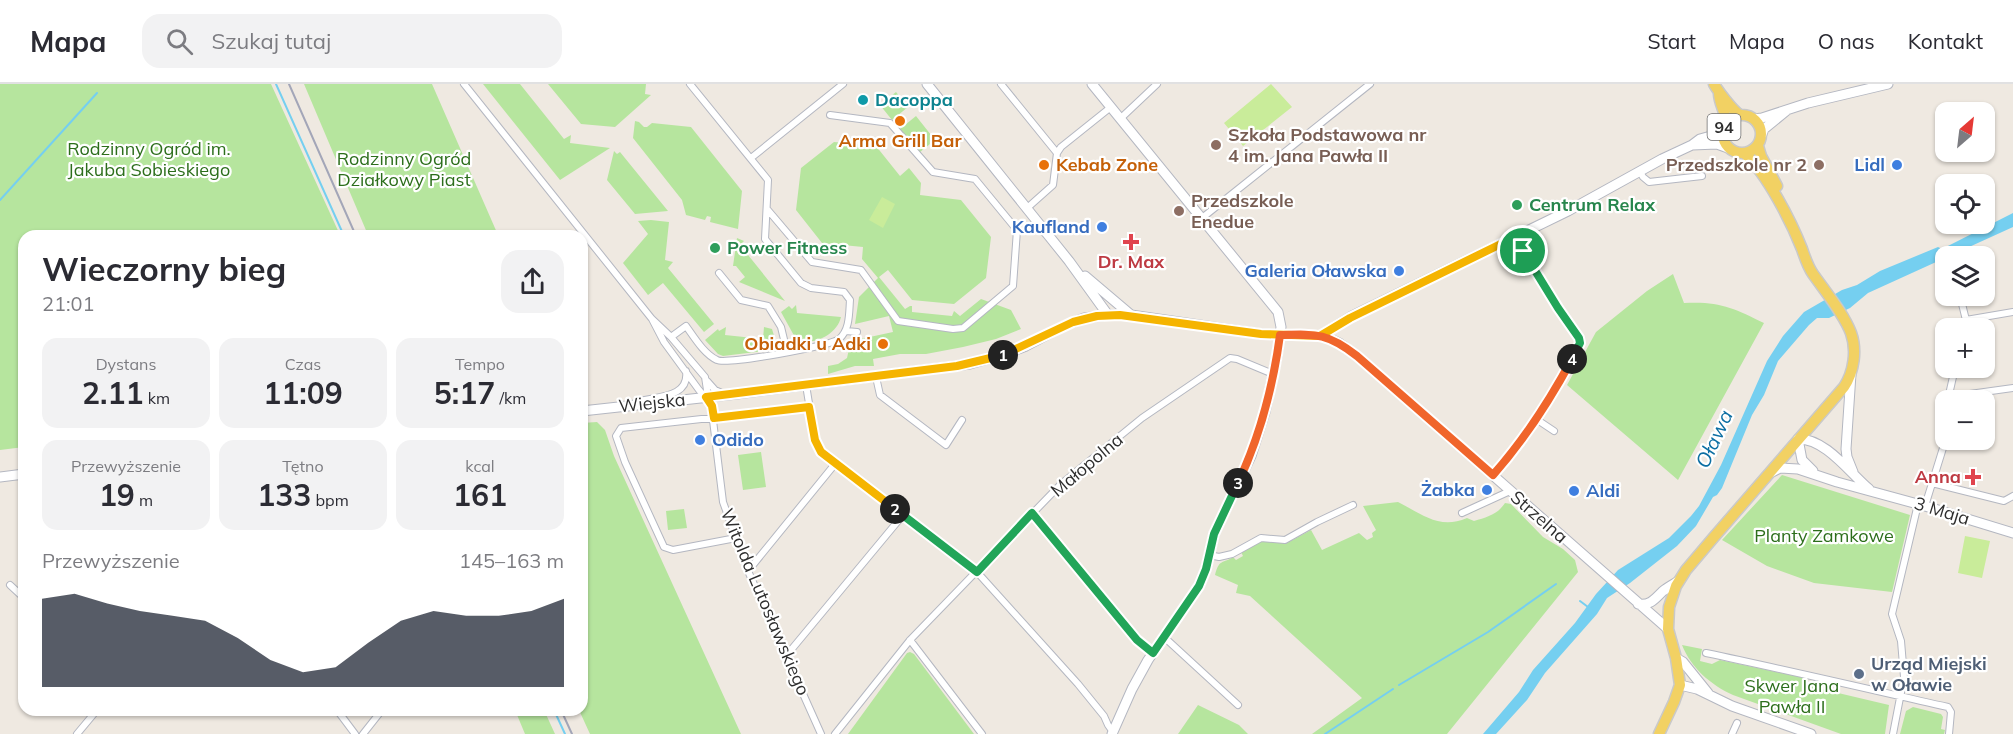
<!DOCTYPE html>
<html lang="pl">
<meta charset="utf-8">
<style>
body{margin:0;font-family:Mulish,sans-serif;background:#f2f2f3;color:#2b2b33;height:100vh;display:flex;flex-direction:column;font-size:22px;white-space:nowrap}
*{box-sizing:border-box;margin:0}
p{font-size:20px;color:#7c7c81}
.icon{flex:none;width:33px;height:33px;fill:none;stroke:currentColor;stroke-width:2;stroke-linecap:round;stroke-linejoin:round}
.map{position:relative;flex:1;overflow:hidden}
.sheet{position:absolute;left:18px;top:146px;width:570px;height:486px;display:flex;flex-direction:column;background:#fff;border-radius:18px;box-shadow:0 2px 4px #0004}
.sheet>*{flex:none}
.needle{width:39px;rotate:28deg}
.buttons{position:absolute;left:1935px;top:18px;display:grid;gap:12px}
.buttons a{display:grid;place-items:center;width:60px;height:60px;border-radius:12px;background:#fff;box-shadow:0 2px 4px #0004;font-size:30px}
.pin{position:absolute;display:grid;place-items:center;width:51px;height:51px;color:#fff;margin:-26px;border:3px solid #fff;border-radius:50%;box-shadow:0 2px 6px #0007}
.km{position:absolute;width:30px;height:30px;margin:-15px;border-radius:50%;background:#222;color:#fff;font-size:16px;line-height:30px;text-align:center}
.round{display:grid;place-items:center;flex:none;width:63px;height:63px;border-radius:18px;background:#f2f2f3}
.overview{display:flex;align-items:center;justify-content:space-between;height:102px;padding:0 24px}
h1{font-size:33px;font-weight:700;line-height:45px}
.stats{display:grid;grid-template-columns:repeat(3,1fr);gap:9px;height:102px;padding:6px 24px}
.stats div{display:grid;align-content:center;border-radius:15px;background:#f2f2f3;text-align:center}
.stats b{font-size:30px;font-weight:700}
.stats small{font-size:16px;font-weight:400}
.stats p{font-size:16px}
.chart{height:168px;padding:12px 24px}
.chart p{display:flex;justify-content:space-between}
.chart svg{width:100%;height:108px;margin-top:6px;fill:#111827;opacity:.7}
header{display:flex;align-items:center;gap:36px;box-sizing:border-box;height:84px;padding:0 30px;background:#fff;border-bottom:2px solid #e1e1e2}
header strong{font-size:28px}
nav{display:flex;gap:33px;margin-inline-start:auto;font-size:21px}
.search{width:420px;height:54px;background:#f2f2f3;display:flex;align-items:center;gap:15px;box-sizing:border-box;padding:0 21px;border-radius:18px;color:#7c7c81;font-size:22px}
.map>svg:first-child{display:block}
.green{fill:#b6e59e}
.pitch{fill:#c9ec9a}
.water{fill:#75cff0}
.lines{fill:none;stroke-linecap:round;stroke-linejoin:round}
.stream{stroke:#75cff0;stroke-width:2}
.street-casing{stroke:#b4b7c1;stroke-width:8}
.secondary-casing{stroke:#b4b7c1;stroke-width:11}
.primary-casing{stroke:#c9c9c9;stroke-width:13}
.street{stroke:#fff;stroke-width:6}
.secondary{stroke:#fff;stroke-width:9}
.primary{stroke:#f2d163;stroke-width:10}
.rail{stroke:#a3a6b8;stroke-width:2}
.split-1-casing{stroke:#fff;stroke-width:12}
.split-2-casing{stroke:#fff;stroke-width:12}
.split-3-casing{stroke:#fff;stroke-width:12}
.split-4-casing{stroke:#fff;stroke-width:12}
.split-5-casing{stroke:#fff;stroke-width:12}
.split-1{stroke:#f5b400;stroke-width:8}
.split-2{stroke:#f5b400;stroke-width:8}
.split-3{stroke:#22a559;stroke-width:8}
.split-4{stroke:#f0652b;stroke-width:8}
.split-5{stroke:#22a559;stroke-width:8}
.culture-dot{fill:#0f9aa8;stroke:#fff;stroke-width:2}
.food-dot{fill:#e8710a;stroke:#fff;stroke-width:2}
.education-dot{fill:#8d6e63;stroke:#fff;stroke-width:2}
.shop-dot{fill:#3f7fe0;stroke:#fff;stroke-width:2}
.leisure-dot{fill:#2e9e5b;stroke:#fff;stroke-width:2}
.health-dot{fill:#e0444e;stroke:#fff;stroke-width:2}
.service-dot{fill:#5c6f8a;stroke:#fff;stroke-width:2}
.labels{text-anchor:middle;stroke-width:4.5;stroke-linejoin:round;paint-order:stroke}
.shield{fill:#fff;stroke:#6d6d6d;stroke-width:1.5}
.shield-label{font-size:16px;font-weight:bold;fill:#2e2e2e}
.culture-label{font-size:18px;font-weight:bold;fill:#0d838f;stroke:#fff;text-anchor:start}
.education-label{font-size:18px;font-weight:bold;fill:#785e54;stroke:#fff;text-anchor:start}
.food-label{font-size:18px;font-weight:bold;fill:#c56008;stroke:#fff}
.park-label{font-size:18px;fill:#2c6e1b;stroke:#fff}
.shop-label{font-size:18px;font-weight:bold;fill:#366cbe;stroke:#fff;text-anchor:end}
.leisure-label{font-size:18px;font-weight:bold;fill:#27864d;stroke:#fff;text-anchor:start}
.health-label{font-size:18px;font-weight:bold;fill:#be3a42;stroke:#fff}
.street-label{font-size:18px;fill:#2e2e2e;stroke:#fff}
.service-label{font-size:18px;font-weight:bold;fill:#4e5e75;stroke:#fff;text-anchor:start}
.water-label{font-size:20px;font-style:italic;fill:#0d6fa3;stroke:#fff}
</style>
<header>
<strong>Mapa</strong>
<div class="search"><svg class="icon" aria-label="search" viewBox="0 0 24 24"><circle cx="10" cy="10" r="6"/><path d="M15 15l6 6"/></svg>Szukaj tutaj</div>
<nav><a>Start</a><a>Mapa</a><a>O nas</a><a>Kontakt</a></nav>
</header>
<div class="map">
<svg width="2013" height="650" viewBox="0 0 2013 650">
<rect width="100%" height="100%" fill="#efe9e1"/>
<!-- green -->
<path class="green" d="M0,0H271L340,151L24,152V363L0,366Z
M304,0H432L498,151H368Z
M483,0H520L564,55L571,51L570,59L610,64L560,96Z
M548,0H646L645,10L651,11L615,43L581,40Z
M896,8L908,23L892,36L880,21Z
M916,32L935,56L920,68L900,45Z
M635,37L639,38L644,43H647L652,39L691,43L742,107L738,145L710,138L711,133L707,132L705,136L686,131L682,116L633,54Z
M834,58L876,62L900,92L909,84L921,99L920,111L961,116L991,153L986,194L954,220L912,216L888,186L879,193L905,225L910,222H912V228L952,232L954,227L960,232L981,215L1011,226L1021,245L996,255L963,263L926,270H900L873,275L874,282H855L828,290V282L838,280L847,274L849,265L847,260L851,258L853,261L857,259L856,256L893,248L889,232L855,240L859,213L878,194L862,175L863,163L822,159L796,126L801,84Z
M614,67L617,70L620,68L668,127L635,130L607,96Z
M651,136L669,138L665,176L673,178L668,184L714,240L704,248L663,199L648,211L623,179L648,150L638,137Z
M737,154L744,157L740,161L785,217L739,198L745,193L736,182H733Z
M1673,190L1684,219C1719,217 1734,224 1764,239L1678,396L1567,301L1596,248L1647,207Z
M796,221L797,229L841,233C837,251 814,261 797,257L781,228L789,222L792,225Z
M726,243L725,251L763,255L764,243L772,245L775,255L773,261L764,267L723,272L718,270L705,256L718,245L719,247Z
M597,338L605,346L614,372L741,650H590L579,626H582V339Z
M761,368L766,403L743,406L738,371Z
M1782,391L1910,431L1892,508L1814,499L1767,482L1722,456Z
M1398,418C1422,430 1439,446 1467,434L1474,437C1487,433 1497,431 1505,419L1511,420L1543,453L1563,465L1575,476L1578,488L1447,650H1312L1362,614L1250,512L1236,509L1238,501L1215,491C1219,475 1222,480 1233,473L1236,476L1243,472L1241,468L1256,459L1264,456L1277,459H1287L1311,446L1322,466L1359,449L1367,456L1373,453L1372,449L1376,446L1363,422Z
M684,425L687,444L668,446L666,427Z
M1682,561L1702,565L1700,577L1712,580L1720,576L1805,594L1808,600L1817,604L1889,621L1885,650H1841L1733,611C1711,601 1691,584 1682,561Z
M910,568L914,570L974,650H848L907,569Z
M1198,621L1239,641L1248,650H1178Z
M1913,623L1941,630L1943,633L1941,645L1945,646L1944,650H1900L1906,627Z
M515,626H544L555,650H525Z"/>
<!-- pitch -->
<path class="pitch" d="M1271,0L1292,23L1243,62L1224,39Z
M882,113L895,120L883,144L869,136Z
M1965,452L1990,457L1982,494L1958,489Z"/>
<!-- water -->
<path class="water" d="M2013,129V143L1868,209L1850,224L1829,234H1817L1809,241L1778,277L1764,311L1752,331L1722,404L1717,411L1713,413L1696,442L1677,462L1630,499L1607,514L1597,530L1545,589L1527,616L1496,650H1483L1519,608L1533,586L1575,539L1596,510L1618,486L1669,454L1691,432L1699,422L1721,381L1767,277L1783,252L1804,228L1842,206L1857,201L1880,187L1938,163L1942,165Z"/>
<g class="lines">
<!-- stream -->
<path class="stream" d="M276,0L344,152
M0,116L97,9
M1580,517L1588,523
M1399,601L1488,548L1556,500
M554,626L565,650
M1325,650L1393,605"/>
<defs>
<path id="street" d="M464,0L652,235L671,253L705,293L707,306L706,313
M1001,0L1057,69
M1121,34L1157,0
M751,74L843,0
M1640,88L1643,93L1649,98L1702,92
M767,125L812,178L861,186L898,237L953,245L963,244L1013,202L1017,146L975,95L933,88L890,39L830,31
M1026,125L1053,101L1057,69L1061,63L1111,23
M1202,134L1370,0
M719,189L741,216L768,222L781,243L787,268
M1960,212L1966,236L1965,244
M652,235L664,258L699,306L711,320L723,418L748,487L821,650
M1966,236L2013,228
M846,247L857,248
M671,253L686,242C694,253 704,270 717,276C726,281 831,262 839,255C850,246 849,229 850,216L844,208L811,204L801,199L765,155L768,96L690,0
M876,293L880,311L946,361L962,336
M707,297L715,306L726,311
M806,301L815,356L821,368L977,488L1078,600L1104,632L1108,641L1113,648
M1948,313L2013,304
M1948,315L1955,284
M636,318C654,312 690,315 686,287
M1536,335L1554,347
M1493,391C1528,352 1556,306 1580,259L1575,247L1558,224L1513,154
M1932,399L2004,417L2013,412
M1925,422L1943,364L1946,340
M1032,429L1137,556L1153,569
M1462,429L1510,407
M736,454L673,466L664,463L625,378L616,352L621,344L809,323
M1209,471L1219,473L1232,470L1261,454L1285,456L1317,438L1353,421
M748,487L835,380
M10,501L24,514
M1164,553L1238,621
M910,556L982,650
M1706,569C1787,586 1868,605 1948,623L1951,628L1949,650
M785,570L791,566L903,431
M337,626L355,650
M77,650L97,626
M363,650L382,626
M835,650L910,556L1061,400L1142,334L1230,274L1237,275L1273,290
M1732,650L1737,639
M1893,650L1904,593L1901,557L1892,530L1918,420"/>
<path id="secondary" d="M927,0L1069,177L1108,231
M1092,0L1278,228L1281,243L1277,272L1265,328L1251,372L1214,450L1206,485L1199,502L1148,576L1132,605L1112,650
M1754,35L1762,34L1808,19L1888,0
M1762,50L1764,45L1786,27
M1692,61L1717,60L1728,64
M1085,192L1131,231
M1320,252L1352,232L1568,127L1662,75L1692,61L1700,55L1718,50L1723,46
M1851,290L1846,365L1847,373L1853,388
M582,327L737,310L970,280L1005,270L1026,262L1064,242L1084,234L1108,231H1131L1261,250L1324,252L1339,259L1357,272L1668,545
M1813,387L1802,376L1798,355C1825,354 1850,389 1869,405
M1770,389L1780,384L1798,385L1837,398L1925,422L2013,449
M0,393L24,390
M1638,520C1650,522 1655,515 1663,507C1668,503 1674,500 1680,496
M1676,574L1683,578L1708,609
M1680,601L1697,605L1732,622L1811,650"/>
<path id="primary" d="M1714,0C1718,7 1733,27 1740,31
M1719,9C1719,20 1726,28 1726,39
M1723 50a19 19 0 1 1 38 0a19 19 0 1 1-38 0Z
M1758,62L1761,72L1777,102
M1659,650L1674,618L1680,601L1676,574L1668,545L1669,523L1676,502L1686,486L1714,453L1844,303C1854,288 1857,266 1851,249C1844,230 1825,207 1813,190C1808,183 1805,174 1802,165C1791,137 1767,90 1745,70"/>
</defs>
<!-- street casing -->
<use href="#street" class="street-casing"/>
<!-- secondary casing -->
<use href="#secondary" class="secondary-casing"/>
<!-- primary casing -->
<use href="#primary" class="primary-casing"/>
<!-- street -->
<use href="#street" class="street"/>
<!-- secondary -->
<use href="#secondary" class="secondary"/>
<!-- primary -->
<use href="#primary" class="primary"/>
<!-- rail -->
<path class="rail" d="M289,0L356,152
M561,626L572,650"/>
</g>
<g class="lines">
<defs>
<path id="split-1" d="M1003,271L1073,238L1097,232L1120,231L1261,250L1320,252L1350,234L1513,154L1523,167"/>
<path id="split-2" d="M895,425L821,368L815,356L809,323L714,334L712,322L706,313L957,282L1003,271"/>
<path id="split-3" d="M895,425L977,488L1032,429L1137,556L1153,569L1199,502L1206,485L1214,450L1238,399"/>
<path id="split-4" d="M1238,399C1260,352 1273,303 1280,251C1317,250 1327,249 1357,272L1493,391C1524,356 1550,316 1572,275"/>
<path id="split-5" d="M1523,167L1558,224L1579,254L1580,259L1572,275"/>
</defs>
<!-- split-1 casing -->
<use href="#split-1" class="split-1-casing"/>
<!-- split-2 casing -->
<use href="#split-2" class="split-2-casing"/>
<!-- split-3 casing -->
<use href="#split-3" class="split-3-casing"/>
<!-- split-4 casing -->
<use href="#split-4" class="split-4-casing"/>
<!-- split-5 casing -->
<use href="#split-5" class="split-5-casing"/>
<!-- split-1 -->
<use href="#split-1" class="split-1"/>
<!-- split-2 -->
<use href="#split-2" class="split-2"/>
<!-- split-3 -->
<use href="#split-3" class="split-3"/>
<!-- split-4 -->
<use href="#split-4" class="split-4"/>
<!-- split-5 -->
<use href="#split-5" class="split-5"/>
</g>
<!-- markers -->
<circle class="culture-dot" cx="863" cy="16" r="6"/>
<g class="food-dot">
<circle cx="900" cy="37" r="6"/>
<circle cx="1044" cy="81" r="6"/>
<circle cx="883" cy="260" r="6"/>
</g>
<g class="education-dot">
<circle cx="1216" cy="61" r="6"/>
<circle cx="1819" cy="81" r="6"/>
<circle cx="1179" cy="127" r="6"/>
</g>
<g class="shop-dot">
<circle cx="1897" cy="81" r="6"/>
<circle cx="1102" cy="143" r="6"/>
<circle cx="1399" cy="187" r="6"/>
<circle cx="700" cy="356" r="6"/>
<circle cx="1487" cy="406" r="6"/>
<circle cx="1574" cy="407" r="6"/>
</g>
<g class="leisure-dot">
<circle cx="1517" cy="121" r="6"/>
<circle cx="715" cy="164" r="6"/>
</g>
<g class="health-dot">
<path d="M1128 149h6v6h6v6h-6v6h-6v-6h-6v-6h6z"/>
<path d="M1970 384h6v6h6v6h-6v6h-6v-6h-6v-6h6z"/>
</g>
<circle class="service-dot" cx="1859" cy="590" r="6"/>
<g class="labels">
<!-- shield labels -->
<rect class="shield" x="1707.5" y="30" width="33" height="26" rx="4.5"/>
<g class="shield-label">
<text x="1724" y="49">94</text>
</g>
<!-- culture labels -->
<g class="culture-label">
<text x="875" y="22">Dacoppa</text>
</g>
<!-- education labels -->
<g class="education-label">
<text x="1228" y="57">Szkoła Podstawowa nr<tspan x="1228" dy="21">4 im. Jana Pawła II</tspan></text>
<text x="1807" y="87" text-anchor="end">Przedszkole nr 2</text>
<text x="1191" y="123">Przedszkole<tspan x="1191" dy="21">Enedue</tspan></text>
</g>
<!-- food labels -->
<g class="food-label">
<text x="900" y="63">Arma Grill Bar</text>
<text x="1056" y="87" text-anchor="start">Kebab Zone</text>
<text x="871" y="266" text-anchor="end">Obiadki u Adki</text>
</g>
<!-- park labels -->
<g class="park-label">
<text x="149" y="71">Rodzinny Ogród im.<tspan x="149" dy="21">Jakuba Sobieskiego</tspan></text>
<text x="404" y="81">Rodzinny Ogród<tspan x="404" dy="21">Działkowy Piast</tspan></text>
<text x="1824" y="458">Planty Zamkowe</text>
<text x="1792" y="608">Skwer Jana<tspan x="1792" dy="21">Pawła II</tspan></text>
</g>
<!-- shop labels -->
<g class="shop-label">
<text x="1885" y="87">Lidl</text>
<text x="1090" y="149">Kaufland</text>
<text x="1387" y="193">Galeria Oławska</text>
<text x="712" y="362" text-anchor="start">Odido</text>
<text x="1475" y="412">Żabka</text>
<text x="1586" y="413" text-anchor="start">Aldi</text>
</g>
<!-- leisure labels -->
<g class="leisure-label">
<text x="1529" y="127">Centrum Relax</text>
<text x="727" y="170">Power Fitness</text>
</g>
<!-- health labels -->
<g class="health-label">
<text x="1131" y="184">Dr. Max</text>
<text x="1961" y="399" text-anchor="end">Anna</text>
</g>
<!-- street labels -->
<g class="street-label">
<text transform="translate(652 319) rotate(-6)" y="6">Wiejska</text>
<text transform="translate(1087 381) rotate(-40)" y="6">Małopolna</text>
<text transform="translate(1942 427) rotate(17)" y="6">3 Maja</text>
<text transform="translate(1539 433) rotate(41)" y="6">Strzelna</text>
<text transform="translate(765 518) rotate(67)" y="6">Witolda Lutosławskiego</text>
</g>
<!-- service labels -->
<g class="service-label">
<text x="1871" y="586">Urząd Miejski<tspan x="1871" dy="21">w Oławie</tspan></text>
</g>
<!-- water labels -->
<g class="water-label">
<text transform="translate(1714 355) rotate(-65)" y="7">Oława</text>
</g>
</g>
</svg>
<div class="buttons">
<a><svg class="needle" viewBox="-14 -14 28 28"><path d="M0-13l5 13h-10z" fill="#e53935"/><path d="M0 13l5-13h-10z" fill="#7c7c81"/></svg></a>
<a><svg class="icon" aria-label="locate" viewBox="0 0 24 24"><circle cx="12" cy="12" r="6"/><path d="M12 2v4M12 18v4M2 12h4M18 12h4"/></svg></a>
<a><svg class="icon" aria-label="layers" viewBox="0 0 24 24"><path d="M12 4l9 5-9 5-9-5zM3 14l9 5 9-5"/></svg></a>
<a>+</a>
<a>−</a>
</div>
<div class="pin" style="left:1523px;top:167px;background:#1e9e55"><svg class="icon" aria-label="arrive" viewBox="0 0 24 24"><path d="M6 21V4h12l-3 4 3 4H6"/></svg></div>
<b class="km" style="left:1003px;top:271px">1</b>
<b class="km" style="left:895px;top:425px">2</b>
<b class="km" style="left:1238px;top:399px">3</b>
<b class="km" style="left:1572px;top:275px">4</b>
<section class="sheet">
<div class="overview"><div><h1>Wieczorny bieg</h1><p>21:01</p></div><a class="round"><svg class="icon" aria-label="share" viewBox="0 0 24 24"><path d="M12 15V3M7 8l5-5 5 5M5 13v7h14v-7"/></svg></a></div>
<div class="stats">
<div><p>Dystans</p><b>2.11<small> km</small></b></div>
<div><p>Czas</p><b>11:09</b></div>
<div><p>Tempo</p><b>5:17<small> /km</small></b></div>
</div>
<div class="stats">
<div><p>Przewyższenie</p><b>19<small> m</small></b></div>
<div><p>Tętno</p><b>133<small> bpm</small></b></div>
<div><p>kcal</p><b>161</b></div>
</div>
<div class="chart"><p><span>Przewyższenie</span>145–163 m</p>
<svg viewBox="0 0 160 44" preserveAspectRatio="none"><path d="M0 44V8L10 6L20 10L30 13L40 15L50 17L60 24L70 33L80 38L90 36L100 26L110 17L120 13L130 15L140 15L150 13L160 8V44z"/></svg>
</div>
</section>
</div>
